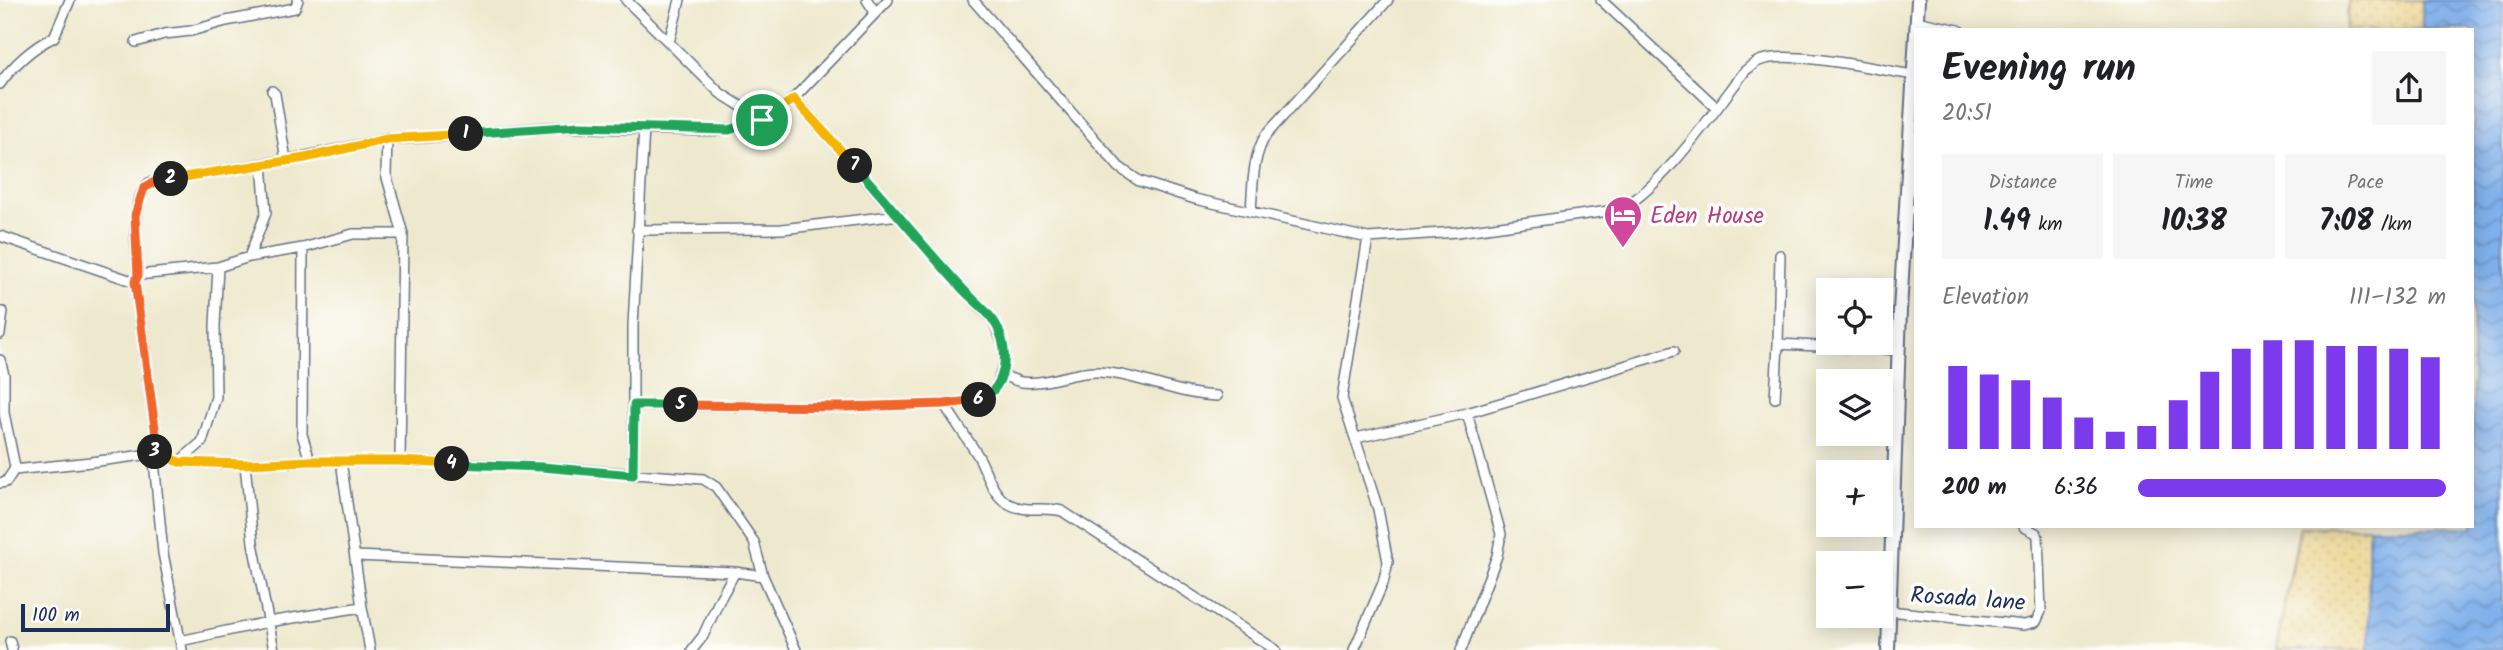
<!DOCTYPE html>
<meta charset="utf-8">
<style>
body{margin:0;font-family:Kalam,sans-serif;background:#f6f6f6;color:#202124;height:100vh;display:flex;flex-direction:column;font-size:26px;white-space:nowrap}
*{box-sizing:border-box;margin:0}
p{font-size:23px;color:#757577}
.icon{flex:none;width:38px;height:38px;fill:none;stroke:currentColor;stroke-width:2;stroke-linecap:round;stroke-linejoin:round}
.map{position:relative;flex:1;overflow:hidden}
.side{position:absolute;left:1914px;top:28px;width:560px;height:500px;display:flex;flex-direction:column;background:#fff;border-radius:0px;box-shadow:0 4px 18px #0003}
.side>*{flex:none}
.fabs{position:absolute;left:1816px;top:278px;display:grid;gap:14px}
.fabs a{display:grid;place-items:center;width:77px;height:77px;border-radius:0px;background:#fff;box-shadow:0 4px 18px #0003;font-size:35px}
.scale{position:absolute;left:21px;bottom:18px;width:149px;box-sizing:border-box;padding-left:7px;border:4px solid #1b2f5e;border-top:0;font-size:19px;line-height:24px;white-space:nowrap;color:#1b2f5e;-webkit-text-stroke:5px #fdfcf7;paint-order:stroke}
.pin{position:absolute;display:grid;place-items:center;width:60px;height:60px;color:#fff;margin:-30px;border:4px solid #fff;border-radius:50%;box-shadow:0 2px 7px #0007}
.km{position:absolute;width:35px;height:35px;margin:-18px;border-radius:50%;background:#222;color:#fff;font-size:19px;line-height:35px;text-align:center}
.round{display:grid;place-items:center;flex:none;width:74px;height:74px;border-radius:0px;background:#f6f6f6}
.headline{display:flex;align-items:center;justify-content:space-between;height:119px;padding:0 28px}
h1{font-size:38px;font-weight:700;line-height:52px}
.figures{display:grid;grid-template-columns:repeat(3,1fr);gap:10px;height:119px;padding:7px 28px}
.figures div{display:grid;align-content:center;border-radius:0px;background:#f6f6f6;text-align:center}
.figures b{font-size:30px;font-weight:700}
.figures small{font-size:19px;font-weight:400}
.figures p{font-size:19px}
.chart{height:196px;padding:14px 28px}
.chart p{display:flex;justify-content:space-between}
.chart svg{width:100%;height:126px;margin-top:7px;stroke:#7c3aed;stroke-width:6}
ul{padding:0 28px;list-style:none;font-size:23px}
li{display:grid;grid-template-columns:112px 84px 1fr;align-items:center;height:52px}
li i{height:18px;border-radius:9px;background:#7c3aed}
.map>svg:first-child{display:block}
.sand{fill:url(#sand-dots);stroke:#84847e;stroke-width:2}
.water{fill:url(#water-waves);stroke:#4e70a4;stroke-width:2}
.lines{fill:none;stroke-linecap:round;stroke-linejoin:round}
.street-casing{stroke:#657085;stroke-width:12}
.secondary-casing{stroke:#657085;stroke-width:16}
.street{stroke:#fff;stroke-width:9}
.secondary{stroke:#fff;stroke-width:12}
.split-1-casing{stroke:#fff;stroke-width:14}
.split-2-casing{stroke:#fff;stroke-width:14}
.split-3-casing{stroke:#fff;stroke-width:14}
.split-4-casing{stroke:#fff;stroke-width:14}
.split-5-casing{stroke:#fff;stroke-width:14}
.split-6-casing{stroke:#fff;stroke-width:14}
.split-7-casing{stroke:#fff;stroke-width:14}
.split-8-casing{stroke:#fff;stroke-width:14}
.split-1{stroke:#22a559;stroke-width:9}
.split-2{stroke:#f5b400;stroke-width:9}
.split-3{stroke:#f0652b;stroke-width:9}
.split-4{stroke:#f5b400;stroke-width:9}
.split-5{stroke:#22a559;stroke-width:9}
.split-6{stroke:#f0652b;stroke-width:9}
.split-7{stroke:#22a559;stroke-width:9}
.split-8{stroke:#f5b400;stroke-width:9}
.labels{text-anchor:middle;stroke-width:7;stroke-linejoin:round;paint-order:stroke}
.hotel-label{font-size:23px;fill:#b23c85;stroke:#fdfcf7;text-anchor:start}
.street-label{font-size:23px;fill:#1b2f5e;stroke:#fdfcf7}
</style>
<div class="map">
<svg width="2503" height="650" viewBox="0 0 2503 650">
<defs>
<pattern id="sand-dots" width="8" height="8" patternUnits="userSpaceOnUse" patternTransform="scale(1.75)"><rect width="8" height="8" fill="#eeda9e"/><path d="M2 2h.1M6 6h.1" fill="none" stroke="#ccbb8a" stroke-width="1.8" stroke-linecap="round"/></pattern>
<pattern id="water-waves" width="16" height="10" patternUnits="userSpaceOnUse" patternTransform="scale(1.75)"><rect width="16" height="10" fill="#80b0eb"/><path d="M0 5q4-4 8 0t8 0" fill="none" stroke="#6890c2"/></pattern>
</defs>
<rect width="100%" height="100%" fill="#fdfcf7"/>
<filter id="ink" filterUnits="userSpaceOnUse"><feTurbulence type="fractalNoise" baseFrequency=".0143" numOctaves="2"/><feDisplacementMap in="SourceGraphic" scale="14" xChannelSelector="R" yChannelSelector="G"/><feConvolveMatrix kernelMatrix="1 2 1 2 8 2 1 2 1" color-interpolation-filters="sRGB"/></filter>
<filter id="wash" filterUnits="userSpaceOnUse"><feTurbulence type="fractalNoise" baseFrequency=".00686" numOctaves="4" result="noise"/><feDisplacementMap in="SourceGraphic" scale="28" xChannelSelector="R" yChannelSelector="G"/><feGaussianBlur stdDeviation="1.57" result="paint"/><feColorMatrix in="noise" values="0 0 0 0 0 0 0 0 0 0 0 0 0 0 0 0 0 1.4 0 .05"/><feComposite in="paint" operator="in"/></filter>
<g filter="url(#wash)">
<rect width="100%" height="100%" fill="#eee9ce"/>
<!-- sand -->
<path class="sand" d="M2349,0H2422V30H2346Z
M2300,527H2378L2370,650H2276Z"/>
<!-- water -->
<path class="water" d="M2422,0H2503V650H2369L2368,527H2473V30H2422Z"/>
</g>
<g filter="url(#ink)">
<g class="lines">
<defs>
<path id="street" d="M626,0L720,93L763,120
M867,0L875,12
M973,0L1119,167L1139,181L1195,199L1368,238L1457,232L1616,210C1655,198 1718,106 1745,71C1750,67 1754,63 1759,61C1788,49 1880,70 1914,75
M1601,0L1717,108
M1916,21L1959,30
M136,42L164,34L191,31L226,21L295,8L298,0
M669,42L680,0
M0,84C13,65 33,47 54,37L70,0
M272,91L275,94L286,160L387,139L421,138L552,127L716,131L744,127L776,112L794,98L888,0
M387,139L386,174L403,234L400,461
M1905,209L1916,210
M1251,211C1253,186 1252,157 1266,135L1388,0
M637,230L782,229L899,215
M0,236L135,282
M303,248L302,434L310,461
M1780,255L1778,344L1899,350
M249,257L266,213L262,164
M138,275C137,250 128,202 149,183L286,160
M0,334L3,312
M0,360L4,375V413L15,467L14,470
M1002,375C1008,377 1015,381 1022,382C1048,385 1073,371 1098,372C1139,374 1176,395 1217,396
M1775,398L1778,344
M944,404C955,421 966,437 977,454C987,470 991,495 1009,504C1026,513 1045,506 1062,511L1276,650
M633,405L845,407L944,404L983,399L997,386L1004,363V346L993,320L958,284L794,98
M1356,438L1467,413L1674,351
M341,461L362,607L370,650
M179,462L202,442L216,397L215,325L218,267
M245,464L253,543L274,650
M633,475V325L644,128
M0,483L6,482L14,470L91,462L144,455L153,451L179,462L245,464L310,461H400L542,467L703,479L716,487L754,542L763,576L796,650
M355,556L735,572L763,576
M1889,611L2024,625L2036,622L2041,611L2038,537L2036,533L2024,527
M10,641L12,650
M180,641L268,622L362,607
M182,650L163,553L153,451L156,435L135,282L138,275L218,267L249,257L303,248L353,234H403
M692,650L703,636L720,599L735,572
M1354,650L1383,583L1388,562L1378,509L1342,398L1368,238
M1461,650L1497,556L1501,534L1467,413"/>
<path id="secondary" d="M1888,650L1900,311L1918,0"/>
</defs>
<!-- street casing -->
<use href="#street" class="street-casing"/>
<!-- secondary casing -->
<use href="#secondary" class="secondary-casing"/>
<!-- street -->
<use href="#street" class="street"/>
<!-- secondary -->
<use href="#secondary" class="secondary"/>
</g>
</g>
<g class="lines" filter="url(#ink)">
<defs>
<path id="split-1" d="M466,134L580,126L729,130L762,120"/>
<path id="split-2" d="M171,179L305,158L387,139L466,134"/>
<path id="split-3" d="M155,452L153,451L156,435L135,282L138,275L135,215L144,188L158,180L171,179"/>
<path id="split-4" d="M155,452L179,462L245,464L310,461H400L452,464"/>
<path id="split-5" d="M452,464L542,467L633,475L634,405H681"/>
<path id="split-6" d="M681,405L845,407L944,404L979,400"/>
<path id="split-7" d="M855,166C890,205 923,246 959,285C969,297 984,307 993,320C1010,343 1010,388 979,400"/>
<path id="split-8" d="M762,120L794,99L855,166"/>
</defs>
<!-- split-1 casing -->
<use href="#split-1" class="split-1-casing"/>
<!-- split-2 casing -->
<use href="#split-2" class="split-2-casing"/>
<!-- split-3 casing -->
<use href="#split-3" class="split-3-casing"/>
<!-- split-4 casing -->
<use href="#split-4" class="split-4-casing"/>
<!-- split-5 casing -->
<use href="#split-5" class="split-5-casing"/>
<!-- split-6 casing -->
<use href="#split-6" class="split-6-casing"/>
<!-- split-7 casing -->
<use href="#split-7" class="split-7-casing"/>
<!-- split-8 casing -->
<use href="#split-8" class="split-8-casing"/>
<!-- split-1 -->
<use href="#split-1" class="split-1"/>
<!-- split-2 -->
<use href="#split-2" class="split-2"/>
<!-- split-3 -->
<use href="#split-3" class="split-3"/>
<!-- split-4 -->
<use href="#split-4" class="split-4"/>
<!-- split-5 -->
<use href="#split-5" class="split-5"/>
<!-- split-6 -->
<use href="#split-6" class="split-6"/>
<!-- split-7 -->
<use href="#split-7" class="split-7"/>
<!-- split-8 -->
<use href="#split-8" class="split-8"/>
</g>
<!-- icons -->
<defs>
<symbol id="hotel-pin" viewBox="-11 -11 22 30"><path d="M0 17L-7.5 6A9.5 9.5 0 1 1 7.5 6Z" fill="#d1479c" stroke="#fdfcf7"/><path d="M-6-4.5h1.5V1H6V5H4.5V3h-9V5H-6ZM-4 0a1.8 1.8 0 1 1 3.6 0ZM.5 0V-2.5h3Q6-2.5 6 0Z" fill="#fff"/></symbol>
</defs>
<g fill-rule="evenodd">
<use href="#hotel-pin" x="1601" y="193" width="44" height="60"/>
</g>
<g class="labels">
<!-- hotel labels -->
<g class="hotel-label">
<text x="1650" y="223">Eden House</text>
</g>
<!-- street labels -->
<g class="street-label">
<text transform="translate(1968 598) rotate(4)" y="8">Rosada lane</text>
</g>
</g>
</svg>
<div class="fabs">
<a><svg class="icon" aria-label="locate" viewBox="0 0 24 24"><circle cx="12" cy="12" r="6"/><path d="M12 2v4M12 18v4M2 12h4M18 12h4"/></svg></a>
<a><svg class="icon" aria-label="layers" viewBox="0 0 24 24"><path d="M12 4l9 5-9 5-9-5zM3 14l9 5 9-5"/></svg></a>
<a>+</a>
<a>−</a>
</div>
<div class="scale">100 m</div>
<div class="pin" style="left:762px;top:120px;background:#1e9e55"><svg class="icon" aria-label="arrive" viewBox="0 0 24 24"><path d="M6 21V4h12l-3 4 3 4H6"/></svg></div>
<b class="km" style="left:466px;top:134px">1</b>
<b class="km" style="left:171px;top:179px">2</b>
<b class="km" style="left:155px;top:452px">3</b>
<b class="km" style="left:452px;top:464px">4</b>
<b class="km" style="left:681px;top:405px">5</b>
<b class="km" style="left:979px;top:400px">6</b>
<b class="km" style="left:855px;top:166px">7</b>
<section class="side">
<div class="headline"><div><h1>Evening run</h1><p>20:51</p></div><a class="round"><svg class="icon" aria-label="share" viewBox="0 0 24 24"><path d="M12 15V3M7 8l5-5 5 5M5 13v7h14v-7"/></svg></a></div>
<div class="figures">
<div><p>Distance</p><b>1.49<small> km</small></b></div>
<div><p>Time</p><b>10:38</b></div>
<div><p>Pace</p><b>7:08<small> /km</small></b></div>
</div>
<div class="chart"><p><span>Elevation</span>111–132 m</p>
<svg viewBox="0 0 160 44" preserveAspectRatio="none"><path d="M5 44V15M15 44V18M25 44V20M35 44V26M45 44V33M55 44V38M65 44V36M75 44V27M85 44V17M95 44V9M105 44V6M115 44V6M125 44V8M135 44V8M145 44V9M155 44V12"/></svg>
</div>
<ul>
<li><b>200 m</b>6:36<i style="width:100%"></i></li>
</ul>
</section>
</div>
